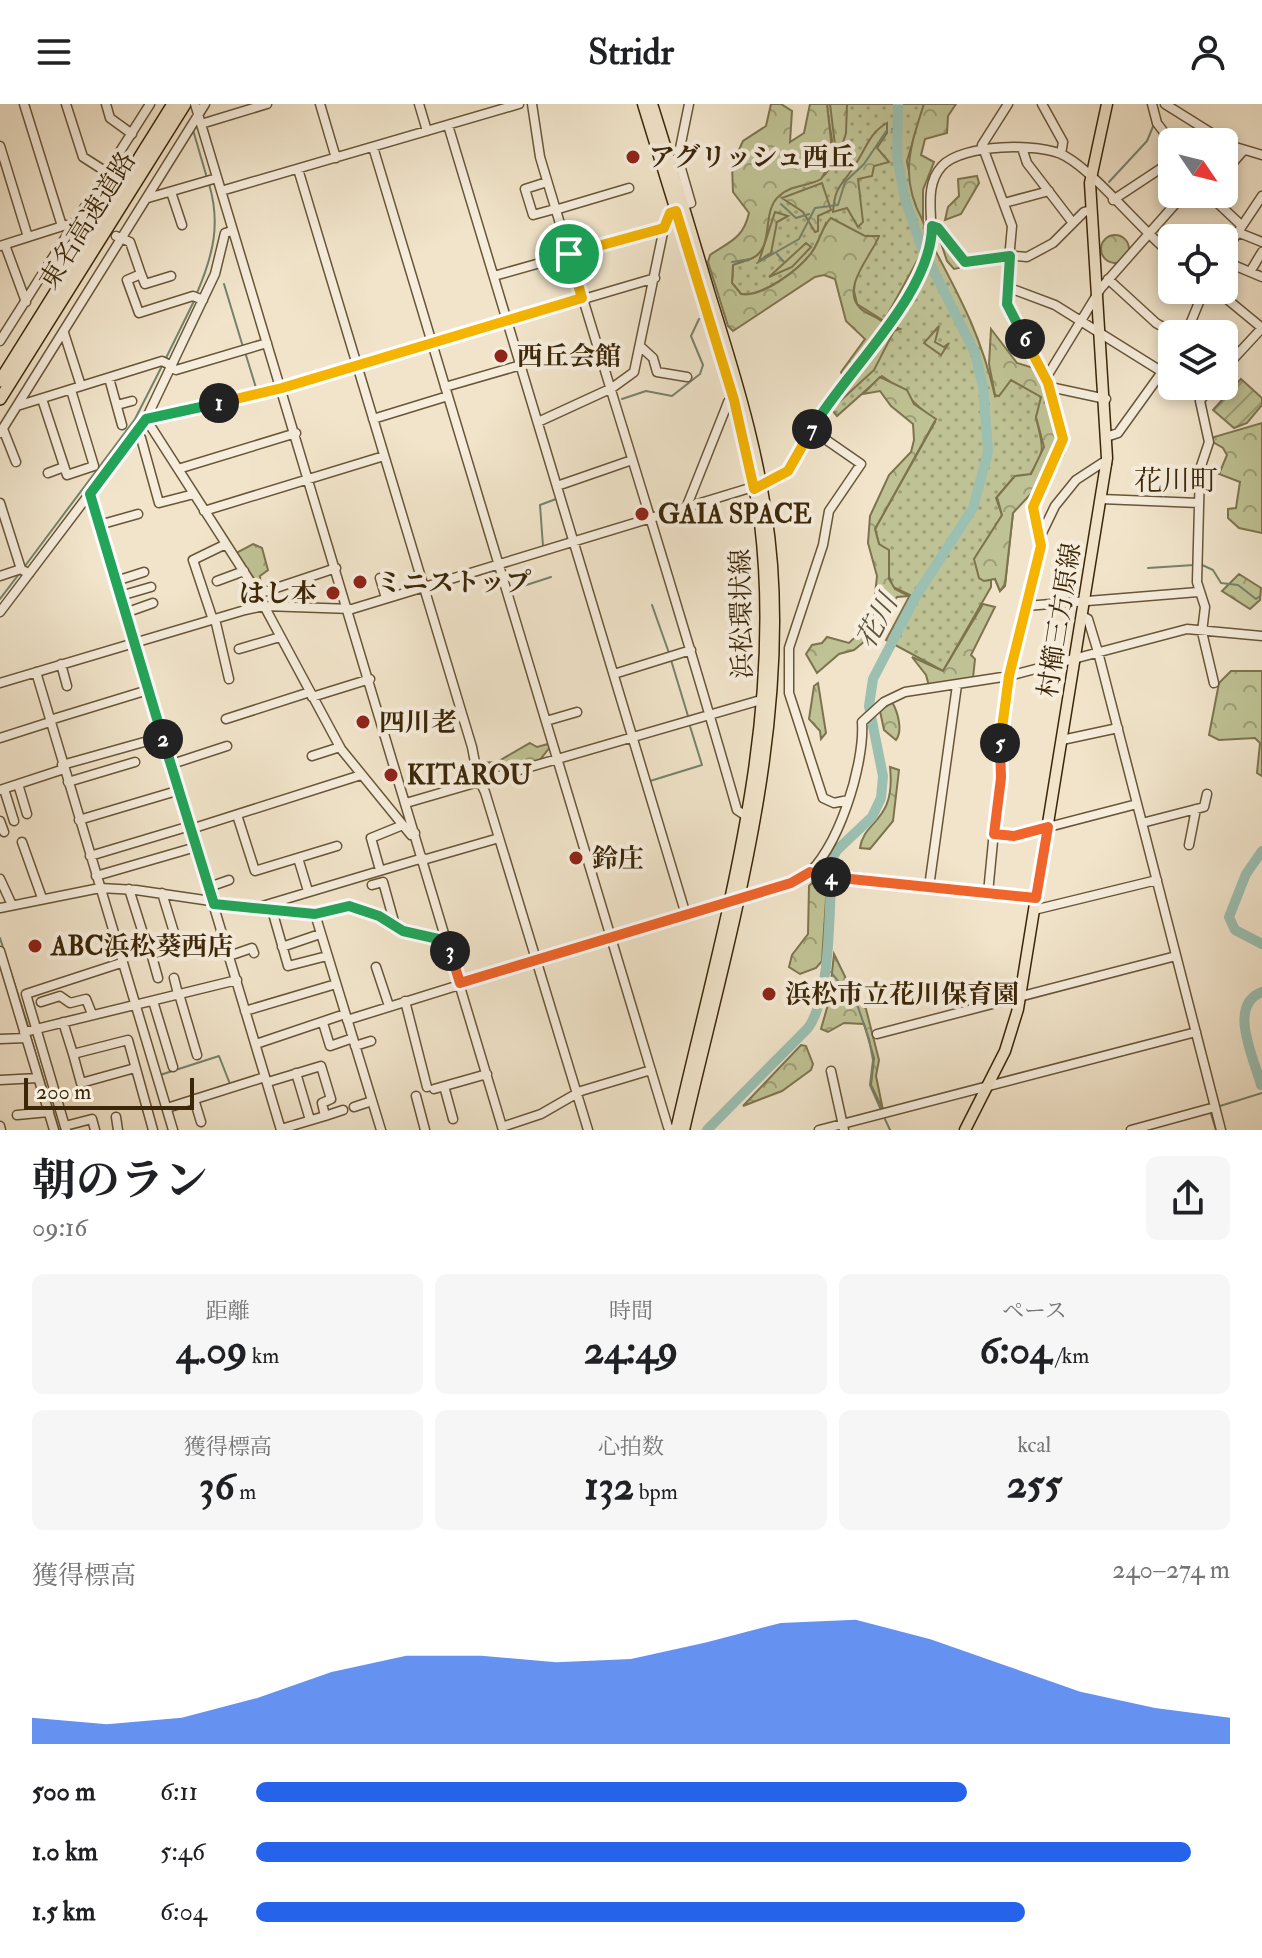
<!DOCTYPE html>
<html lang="ja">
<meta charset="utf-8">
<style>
body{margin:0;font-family:"IM FELL Double Pica","Noto Serif JP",serif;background:#f6f6f6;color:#202124;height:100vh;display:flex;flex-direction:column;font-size:30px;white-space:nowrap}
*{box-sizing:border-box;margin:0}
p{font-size:26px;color:#757577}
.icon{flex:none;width:44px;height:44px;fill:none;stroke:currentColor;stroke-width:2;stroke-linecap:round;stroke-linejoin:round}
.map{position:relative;height:1026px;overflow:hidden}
.side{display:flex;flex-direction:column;background:#fff;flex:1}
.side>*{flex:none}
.needle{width:52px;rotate:125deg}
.fabs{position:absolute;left:1158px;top:24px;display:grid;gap:16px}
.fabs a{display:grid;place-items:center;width:80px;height:80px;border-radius:12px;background:#fff;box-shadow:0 4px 12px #0003;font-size:40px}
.scale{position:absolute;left:24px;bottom:20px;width:170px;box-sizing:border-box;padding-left:8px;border:4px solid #3b2708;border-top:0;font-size:22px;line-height:28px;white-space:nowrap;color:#3b2708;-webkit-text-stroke:6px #f6eddd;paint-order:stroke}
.pin{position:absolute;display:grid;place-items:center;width:68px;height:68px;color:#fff;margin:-34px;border:4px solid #fff;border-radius:50%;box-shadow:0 2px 8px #0007}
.km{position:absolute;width:40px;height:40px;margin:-20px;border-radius:50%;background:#222;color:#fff;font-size:22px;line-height:40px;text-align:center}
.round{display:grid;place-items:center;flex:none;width:84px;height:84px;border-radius:12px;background:#f6f6f6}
.headline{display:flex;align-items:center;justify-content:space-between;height:136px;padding:0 32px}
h1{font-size:44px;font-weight:700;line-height:60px}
.metrics{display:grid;grid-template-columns:repeat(3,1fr);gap:12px;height:136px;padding:8px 32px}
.metrics div{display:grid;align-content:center;border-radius:12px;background:#f6f6f6;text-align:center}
.metrics b{font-size:40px;font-weight:700}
.metrics small{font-size:22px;font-weight:400}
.metrics p{font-size:22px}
.chart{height:224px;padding:16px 32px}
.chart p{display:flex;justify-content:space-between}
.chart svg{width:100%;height:144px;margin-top:8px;fill:#2563eb;opacity:.7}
ul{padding:0 32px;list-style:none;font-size:26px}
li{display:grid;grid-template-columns:128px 96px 1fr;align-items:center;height:60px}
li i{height:20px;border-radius:10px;background:#2563eb}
header{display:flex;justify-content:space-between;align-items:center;height:104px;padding:0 32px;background:#fff;font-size:36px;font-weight:700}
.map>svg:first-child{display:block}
.grass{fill:url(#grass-dots);stroke:#7d744e;stroke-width:2}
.forest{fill:url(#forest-crowns);stroke:#7d744e;stroke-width:2}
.garden{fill:url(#garden-furrows);stroke:#7d744e;stroke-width:2}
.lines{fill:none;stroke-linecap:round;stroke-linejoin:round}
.stream{stroke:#75826d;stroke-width:2}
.river{stroke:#9bbfb1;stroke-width:10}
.minor-casing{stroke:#685638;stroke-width:11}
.major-casing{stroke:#3b2708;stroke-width:13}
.highway-casing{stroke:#3b2708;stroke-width:14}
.minor{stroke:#f6eddd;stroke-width:8}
.major{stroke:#f1e4ca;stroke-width:10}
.highway{stroke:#f1e4ca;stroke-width:11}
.split-1-casing{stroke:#fff;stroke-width:16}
.split-2-casing{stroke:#fff;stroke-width:16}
.split-3-casing{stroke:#fff;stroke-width:16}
.split-4-casing{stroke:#fff;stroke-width:16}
.split-5-casing{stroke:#fff;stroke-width:16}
.split-6-casing{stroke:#fff;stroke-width:16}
.split-7-casing{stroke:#fff;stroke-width:16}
.split-8-casing{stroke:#fff;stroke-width:16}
.split-1{stroke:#f5b400;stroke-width:10}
.split-2{stroke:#22a559;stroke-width:10}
.split-3{stroke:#22a559;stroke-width:10}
.split-4{stroke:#f0652b;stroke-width:10}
.split-5{stroke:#f0652b;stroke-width:10}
.split-6{stroke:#f5b400;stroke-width:10}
.split-7{stroke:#22a559;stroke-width:10}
.split-8{stroke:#f5b400;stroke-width:10}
.poi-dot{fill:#8f2418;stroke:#f6eddd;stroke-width:3}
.labels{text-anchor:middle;stroke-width:8;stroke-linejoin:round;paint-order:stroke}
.poi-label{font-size:26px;font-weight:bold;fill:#3b2708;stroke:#f6eddd;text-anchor:start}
.street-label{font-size:26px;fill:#3b2708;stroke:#f6eddd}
.neighbourhood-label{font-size:28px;fill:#3b2708;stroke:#f6eddd}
.water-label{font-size:28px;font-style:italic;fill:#58553b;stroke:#f6eddd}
</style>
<header><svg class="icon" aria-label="menu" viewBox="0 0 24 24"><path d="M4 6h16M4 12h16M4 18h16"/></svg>Stridr<svg class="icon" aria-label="person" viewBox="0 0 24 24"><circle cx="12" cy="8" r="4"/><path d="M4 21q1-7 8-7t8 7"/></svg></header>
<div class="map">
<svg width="1262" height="1026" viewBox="0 0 1262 1026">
<defs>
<pattern id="grass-dots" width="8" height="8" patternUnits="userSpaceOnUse" patternTransform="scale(2)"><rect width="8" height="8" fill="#bfc294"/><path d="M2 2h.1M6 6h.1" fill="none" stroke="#9c9e77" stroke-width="1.8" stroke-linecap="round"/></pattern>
<pattern id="forest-crowns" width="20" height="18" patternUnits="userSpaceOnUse" patternTransform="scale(2)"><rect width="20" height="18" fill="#bfc294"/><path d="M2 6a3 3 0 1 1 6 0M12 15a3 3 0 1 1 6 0" fill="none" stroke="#9c9e77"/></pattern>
<pattern id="garden-furrows" width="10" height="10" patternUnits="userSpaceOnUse" patternTransform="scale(2)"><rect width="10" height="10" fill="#bfc294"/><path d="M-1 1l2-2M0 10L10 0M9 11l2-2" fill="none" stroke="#9c9e77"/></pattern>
</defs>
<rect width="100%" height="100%" fill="#f1e4ca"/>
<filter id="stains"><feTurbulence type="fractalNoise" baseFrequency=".0025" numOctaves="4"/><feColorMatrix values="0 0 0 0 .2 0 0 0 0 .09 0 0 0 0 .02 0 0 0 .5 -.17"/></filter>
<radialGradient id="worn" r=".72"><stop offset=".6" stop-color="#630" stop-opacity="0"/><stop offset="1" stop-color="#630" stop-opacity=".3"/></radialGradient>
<!-- grass -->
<path class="grass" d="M827,0H924L907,57L914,92L925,123L923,143L931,157L935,146C963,199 982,235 995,292L1011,276L1039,291L1042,296L1036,313C1042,342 1048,345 1029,372L1013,374L996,394L1002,411L1013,409L1005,482L1000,487L995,475L991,474V483L943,567L886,536L910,491L893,483L887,467L889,450L879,440L875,425L935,318C916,301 904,286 882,272L837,312L832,306L883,242L929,162L922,148L884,217L857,200L854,187L857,148L826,119C822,129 818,139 812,148C800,165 762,193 741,190L732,179L733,161C740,158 749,157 756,152C774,139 761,106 779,91C796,76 821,86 831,61C837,45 827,18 827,0Z"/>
<!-- forest -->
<path class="forest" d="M771,0H781L792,7L790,38L804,29L810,0H827L833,55L821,75C807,83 790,81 779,92C762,107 773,138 757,151C750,157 740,157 733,161L732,179L741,190C762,194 800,165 812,148C820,137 822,122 831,114L865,132H879C872,151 840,184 860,204C866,210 876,212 883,218L843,272L841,268L865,235L846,217L835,175L824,171L815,173L733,227L728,222L708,158L710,151C730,137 743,135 749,109L733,88L732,61L743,37L766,22Z
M830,0H847L846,29L839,51L836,49Z
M924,0H956L948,12L947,29L925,35L921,51L934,58L923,86V117C899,74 910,43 924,0Z
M887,19V29L877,44L889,58L874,62L872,72L858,75L863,118L858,123L847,104L833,108C835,80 843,81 855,61C866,45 869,29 887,19Z
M977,72L979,79L961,110L945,116L948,103L959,92L958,75Z
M822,79L831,106L818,112V127L815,128L803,108L782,94Z
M775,108L788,112L777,118L771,149L759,157Z
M1101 145a14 14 0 1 1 28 0a14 14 0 1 1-28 0Z
M939,133L961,157L959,164L954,165L947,157Z
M806,139L811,143L792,163L769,173Z
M939,222L935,238L944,243L949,239L941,251L924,239Z
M895,223L900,225L894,227L874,266L838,299Z
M991,225L1017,259L1040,266L1058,317L1059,341L1041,379L1013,409L1005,480L1000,487L995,475L984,477L979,474L974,455L1002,411L997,393L1015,372L1031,370L1044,343L1036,313L1041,293L1011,276L999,292L995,291L989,260Z
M880,273L907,286L914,300L936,315L875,425L879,440L889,446V475L895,485L909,492L897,493L871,532L854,546L839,550L817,569L806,550L812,541L822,539L827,533L849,539L872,517L877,472L868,439L870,412L889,371L911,348L914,336L913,320L891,302L880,287L863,290Z
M1262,319V429L1239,424L1228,414V405L1236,404L1240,378L1219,370L1227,351L1223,344L1211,337L1214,333Z
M253,440L262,444L268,466L260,472L261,485L236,449Z
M1239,470L1261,484L1260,496L1250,505L1222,487Z
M983,500L995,503L971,551L975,555L973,574L929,582L926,571L912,553L943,567Z
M1231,567H1262V672L1257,669L1260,639L1255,634L1219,636L1209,631L1219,579Z
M818,579L826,629L821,635L820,627L809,615L814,582Z
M892,598C898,608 903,627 896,636L884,626L880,607Z
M530,639L537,643L548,640L550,643L539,657L480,673L478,659L497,658Z
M890,663L899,666L893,717L870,745L860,744C864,715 896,719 890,663Z
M814,777L827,780L822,857L816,864L800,870L789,863L792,851L808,830L809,782Z
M834,850L852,887L866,905L879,956L876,972L883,1006L871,981L874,954L864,920L844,919L828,928L821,925L829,897Z
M801,941L806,942L813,960L811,966L782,987L743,1002Z"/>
<!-- garden -->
<path class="garden" d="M1241,275L1262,294V301L1247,319L1234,324L1213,306Z"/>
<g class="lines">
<!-- stream -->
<path class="stream" d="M892,25H896
M193,26L207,74
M1109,78L1147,37L1154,20
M781,100L796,114L809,110
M777,150L784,158
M732,158L750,155
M757,159L799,135L815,104L838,101L845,78L864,60L887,26
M224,180L243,243
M197,189C213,151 221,120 209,80
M245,248L257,287
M166,254L195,195
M622,295L646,287L672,292L700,270L703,261L691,232L699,215
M543,442L540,401L556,395
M1200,460L1213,466L1221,479L1238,481L1256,495L1260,492
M25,462L135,315L163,260
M1148,464L1194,461
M511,486L551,473
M0,495L19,470
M652,501L669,549
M671,556L688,612
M650,677L702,661L689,619
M0,834L29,925
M825,859L827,862
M831,868L858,903L869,935L873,956L870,981L881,1006
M39,920L76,911
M30,931L59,1026
M160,971L219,952L230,980
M1220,1002L1262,989
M1211,1010L1216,1026
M884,1013L890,1026"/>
<!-- river -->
<path class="river" d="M1262,747L1246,770L1229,813L1235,826L1262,840
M1261,981C1254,954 1227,901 1262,888
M707,1026L808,924C832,892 829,798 832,755L837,746L872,713L881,694L883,672L869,602L873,575L916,492L973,404L988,348L983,283L975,249L921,142L905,95L897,53L898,0"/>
<defs>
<path id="minor" d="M24,0L62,122
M66,0L83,53L108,69
M106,0L110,14L132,30
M195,0L503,1026
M320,0L336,54
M419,0L427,27
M532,0L540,53C605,271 675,487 737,706L746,712
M1042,0L1063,38L1061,50
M1152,0L1157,19L1172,39
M1165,0L1232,42L1262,51
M201,20L267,0
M448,21L686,811
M0,42L28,133
M373,43L668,1023L674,1026
M1022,44L1027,59L1073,119
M298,65L472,643L478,674L485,688L588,1026
M1224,69L1243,47
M547,78L525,85L533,111L555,105
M221,87L519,0
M171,88L182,121
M1208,90L1241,121
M148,94L217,74
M1113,96L1172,57
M1004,99L1049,87
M683,101L691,99L678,54L689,0
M555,106L629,84
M932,122L938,124L968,159L1006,151L1027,153L1053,139L1084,108L1091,106
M1237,128L1262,138
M116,132L130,138L141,170L127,176L139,209L193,192L203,196
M5,141L26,198
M0,142L66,121
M1224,149L1262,92
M1224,157L1262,173
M1250,168L1262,148
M141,170L145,180L171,172
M494,172L664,124
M1108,175L1156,219L1175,230
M1007,183L1055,201L1172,274
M1216,186L1262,224
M64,229L81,282
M1186,230L1204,186
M0,237L150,0
M641,243L653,254L657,268L687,273
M171,264L176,266L267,239
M1224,265L1262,224
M109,274L122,321
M1046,274L1101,184L1184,90
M1184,282L1201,293
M1211,282L1200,297L1209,338L1200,365L1197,478L1205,503L1202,528L1214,579
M445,283L521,261
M1050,283L1106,295
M42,295L67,371L94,362L71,286
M117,301L132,297
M17,302L162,257L172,262
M146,315L255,485L341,645L411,731L415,729
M373,315L448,292
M148,316L282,284L655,174
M538,318L612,284L634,268L665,119L670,109L676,107
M3,325L16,358
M812,326L861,360L829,407L823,441L789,544V589L823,694L834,699L848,696
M0,329L205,0
M136,330L141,334L159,399L194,390
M1109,332L1118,329L1172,254
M178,365L296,329
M48,369L64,363
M557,382L632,356
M90,390L281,1026
M1101,395L1199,399
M0,399L21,465L29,470
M690,404L688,399L725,306L728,298L734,296
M204,407L384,352
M99,421L138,410
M1041,431L1055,402L1076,376L1102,359L1107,360
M0,472L21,465
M380,474L386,494
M116,477L144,468
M217,477L244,467
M258,490L336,464
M120,492L151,483
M1026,502L1198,488
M0,508L146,315L215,170L225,129L232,127
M125,509L153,499
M1082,512L1088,515L1098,548L1221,1026
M215,515L229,575
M213,516L193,456L226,440
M239,545L280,533
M61,560L67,582
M36,568L173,1026
M614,570L691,546
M0,579L245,506L264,502L352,505L776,376C801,360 808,330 824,306C859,255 906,210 928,150C938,121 920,86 942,62C962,40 1040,38 1065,52C1097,70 1139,124 1172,151
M312,593L370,575
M226,615L310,588
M50,616L148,586
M546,617L577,608
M0,634L50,618
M1062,636L1118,624
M312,652L340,643
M172,660L227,642
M62,661L162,633
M68,678L135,658
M18,680L27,710
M4,685L14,717
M0,686L64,665
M406,699L764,595
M237,711L255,767L337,742
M79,716L180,686
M0,717L4,728
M1142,719L1204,703L1207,690
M191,725L361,671
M994,730L1014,732L1137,700
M22,738L42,794
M1189,741L1196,705
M90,752L190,722
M298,754L308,787
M423,756L499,734
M380,766L371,734L403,721
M810,768L1036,794
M96,772L196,743
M0,775L12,801
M372,781L383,778L395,821
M209,783L229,776
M929,783L957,581
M129,785L147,842
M988,789L1009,572L1041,438L1033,403L1060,348L1063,329L1046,273L1009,206L1006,189L1012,122L982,41L1008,0
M259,803L423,754
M0,804L100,784L136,786L272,806L315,810L349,802L379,812L403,827L447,837
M272,806L288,862L327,852
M1034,806L1157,776
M315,810L381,1026
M149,842L158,874
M282,843L320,830
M0,847L54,1026
M118,849L176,835L162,789
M229,852L252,844L254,849
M376,863L389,902
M174,874L178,890
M179,890L197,951
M153,897L173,963
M405,897L427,983
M41,898L60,892L70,899L86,895L92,910
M245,907L336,880
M347,916L803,774C838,749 865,659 862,618L884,598L905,588L1009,572L1187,525L1262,532
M63,918L73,950L128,936L153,1026
M323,919L330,942L353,934
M24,928L237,876
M877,930L1176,852
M0,935L26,934
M256,940L345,910
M355,942L371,937
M73,950L81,979L135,964
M831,967L844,1026
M296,969L310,1016
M0,976L38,974
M268,978L321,962L331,995L322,999L325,1012L281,1025
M444,982L453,1015
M434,985L487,970
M416,992L425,1026
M194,995L201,1018
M354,1003L372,997
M167,1004L265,973
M17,1011L49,1008
M325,1012L343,1006
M116,1013L118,1026
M0,1022L1,1026
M65,1022L92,1015L95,1026
M502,1023L541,1010L581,987L651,966
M66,1026L26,890L121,859
M819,1026L1196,928
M1131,1026L1215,1003"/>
<path id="major" d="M643,0C665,71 687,142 709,214C730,281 751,349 760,419C785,625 721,827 676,1026
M652,0C672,63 691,127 710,191C738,280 765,368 772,461C786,650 726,843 684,1026
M965,1026L1005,947L1018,905L1107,354L1090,79L1107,0"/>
<path id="highway" d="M0,277L173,0
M0,295L185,0"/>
</defs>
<!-- minor casing -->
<use href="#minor" class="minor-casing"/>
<!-- major casing -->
<use href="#major" class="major-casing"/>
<!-- highway casing -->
<use href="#highway" class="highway-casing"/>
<!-- minor -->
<use href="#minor" class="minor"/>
<!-- major -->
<use href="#major" class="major"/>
<!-- highway -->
<use href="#highway" class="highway"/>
</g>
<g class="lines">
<defs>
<path id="split-1" d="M219,299L282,284L582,194L569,150"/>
<path id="split-2" d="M163,635L90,390L146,315L219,299"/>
<path id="split-3" d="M163,635L214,800L315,810L349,802L379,812L403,827L447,837L450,847"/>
<path id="split-4" d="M450,847L460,879L791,779L810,768L831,773"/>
<path id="split-5" d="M831,773L1036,794L1048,723L1014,732L994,730L1001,674L1000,639"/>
<path id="split-6" d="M1000,639L1009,572L1041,442L1033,403L1063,335L1048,279L1025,235"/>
<path id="split-7" d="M812,325C844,269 932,190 932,122L938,124L965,158L1010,152L1007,200L1025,235"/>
<path id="split-8" d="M569,150L664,124L670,109L676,107L734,296L754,385L788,367L812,325"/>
</defs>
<!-- split-1 casing -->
<use href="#split-1" class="split-1-casing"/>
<!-- split-2 casing -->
<use href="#split-2" class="split-2-casing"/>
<!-- split-3 casing -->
<use href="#split-3" class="split-3-casing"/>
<!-- split-4 casing -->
<use href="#split-4" class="split-4-casing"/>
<!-- split-5 casing -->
<use href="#split-5" class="split-5-casing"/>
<!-- split-6 casing -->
<use href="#split-6" class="split-6-casing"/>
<!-- split-7 casing -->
<use href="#split-7" class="split-7-casing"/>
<!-- split-8 casing -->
<use href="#split-8" class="split-8-casing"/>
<!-- split-1 -->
<use href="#split-1" class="split-1"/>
<!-- split-2 -->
<use href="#split-2" class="split-2"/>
<!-- split-3 -->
<use href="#split-3" class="split-3"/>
<!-- split-4 -->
<use href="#split-4" class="split-4"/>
<!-- split-5 -->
<use href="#split-5" class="split-5"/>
<!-- split-6 -->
<use href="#split-6" class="split-6"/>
<!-- split-7 -->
<use href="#split-7" class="split-7"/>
<!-- split-8 -->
<use href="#split-8" class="split-8"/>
</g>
<!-- markers -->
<g class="poi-dot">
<circle cx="633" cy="53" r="8"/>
<circle cx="501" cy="252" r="8"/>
<circle cx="642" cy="410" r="8"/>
<circle cx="360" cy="478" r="8"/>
<circle cx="333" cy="489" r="8"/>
<circle cx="363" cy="618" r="8"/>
<circle cx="391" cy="671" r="8"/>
<circle cx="576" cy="754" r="8"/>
<circle cx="35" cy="842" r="8"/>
<circle cx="769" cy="890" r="8"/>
</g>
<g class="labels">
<!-- poi labels -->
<g class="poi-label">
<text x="649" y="62">アグリッシュ西丘</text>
<text x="517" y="261">西丘会館</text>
<text x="658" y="419">GAIA SPACE</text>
<text x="376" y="487">ミニストップ</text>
<text x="317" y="498" text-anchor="end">はし本</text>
<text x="379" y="627">四川老</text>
<text x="407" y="680">KITAROU</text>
<text x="592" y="763">鈴庄</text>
<text x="51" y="851">ABC浜松葵西店</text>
<text x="785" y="899">浜松市立花川保育園</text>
</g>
<!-- street labels -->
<g class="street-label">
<text transform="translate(87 116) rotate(-58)" y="9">東名高速道路</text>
<text transform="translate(741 510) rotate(-91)" y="9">浜松環状線</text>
<text transform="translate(1059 516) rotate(-81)" y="9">村櫛三方原線</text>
</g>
<!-- neighbourhood labels -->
<g class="neighbourhood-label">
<text x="1176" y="386">花川町</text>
</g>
<!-- water labels -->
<g class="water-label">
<text transform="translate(876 517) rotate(-62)" y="10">花川</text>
</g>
</g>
<rect width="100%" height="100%" filter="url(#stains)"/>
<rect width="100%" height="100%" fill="url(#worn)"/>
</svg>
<div class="fabs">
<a><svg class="needle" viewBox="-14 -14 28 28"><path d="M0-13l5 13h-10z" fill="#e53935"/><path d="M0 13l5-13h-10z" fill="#757577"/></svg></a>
<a><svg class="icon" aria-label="locate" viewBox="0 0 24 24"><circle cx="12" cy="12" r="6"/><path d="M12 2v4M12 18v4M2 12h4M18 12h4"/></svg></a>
<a><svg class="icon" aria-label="layers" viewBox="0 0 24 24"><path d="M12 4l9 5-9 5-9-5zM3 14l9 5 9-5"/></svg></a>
</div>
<div class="scale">200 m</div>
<div class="pin" style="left:569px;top:150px;background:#1e9e55"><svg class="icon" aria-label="arrive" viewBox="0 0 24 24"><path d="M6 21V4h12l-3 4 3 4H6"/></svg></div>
<b class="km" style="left:219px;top:299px">1</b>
<b class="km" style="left:163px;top:635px">2</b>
<b class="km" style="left:450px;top:847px">3</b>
<b class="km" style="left:831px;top:773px">4</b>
<b class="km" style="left:1000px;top:639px">5</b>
<b class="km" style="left:1025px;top:235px">6</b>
<b class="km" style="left:812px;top:325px">7</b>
</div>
<section class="side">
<div class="headline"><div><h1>朝のラン</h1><p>09:16</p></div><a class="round"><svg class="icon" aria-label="share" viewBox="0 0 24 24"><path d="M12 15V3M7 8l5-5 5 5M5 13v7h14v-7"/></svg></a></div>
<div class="metrics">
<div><p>距離</p><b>4.09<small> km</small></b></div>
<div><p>時間</p><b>24:49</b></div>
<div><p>ペース</p><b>6:04<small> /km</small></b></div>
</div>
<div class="metrics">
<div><p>獲得標高</p><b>36<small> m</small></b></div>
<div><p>心拍数</p><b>132<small> bpm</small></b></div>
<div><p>kcal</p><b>255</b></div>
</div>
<div class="chart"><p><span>獲得標高</span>240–274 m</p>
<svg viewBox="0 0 160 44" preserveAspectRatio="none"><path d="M0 44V36L10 38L20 36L30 30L40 22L50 17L60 17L70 19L80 18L90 13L100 7L110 6L120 12L130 20L140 28L150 33L160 36V44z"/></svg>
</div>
<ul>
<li><b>500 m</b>6:11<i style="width:73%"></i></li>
<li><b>1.0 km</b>5:46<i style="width:96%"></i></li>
<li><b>1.5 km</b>6:04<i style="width:79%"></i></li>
</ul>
</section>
